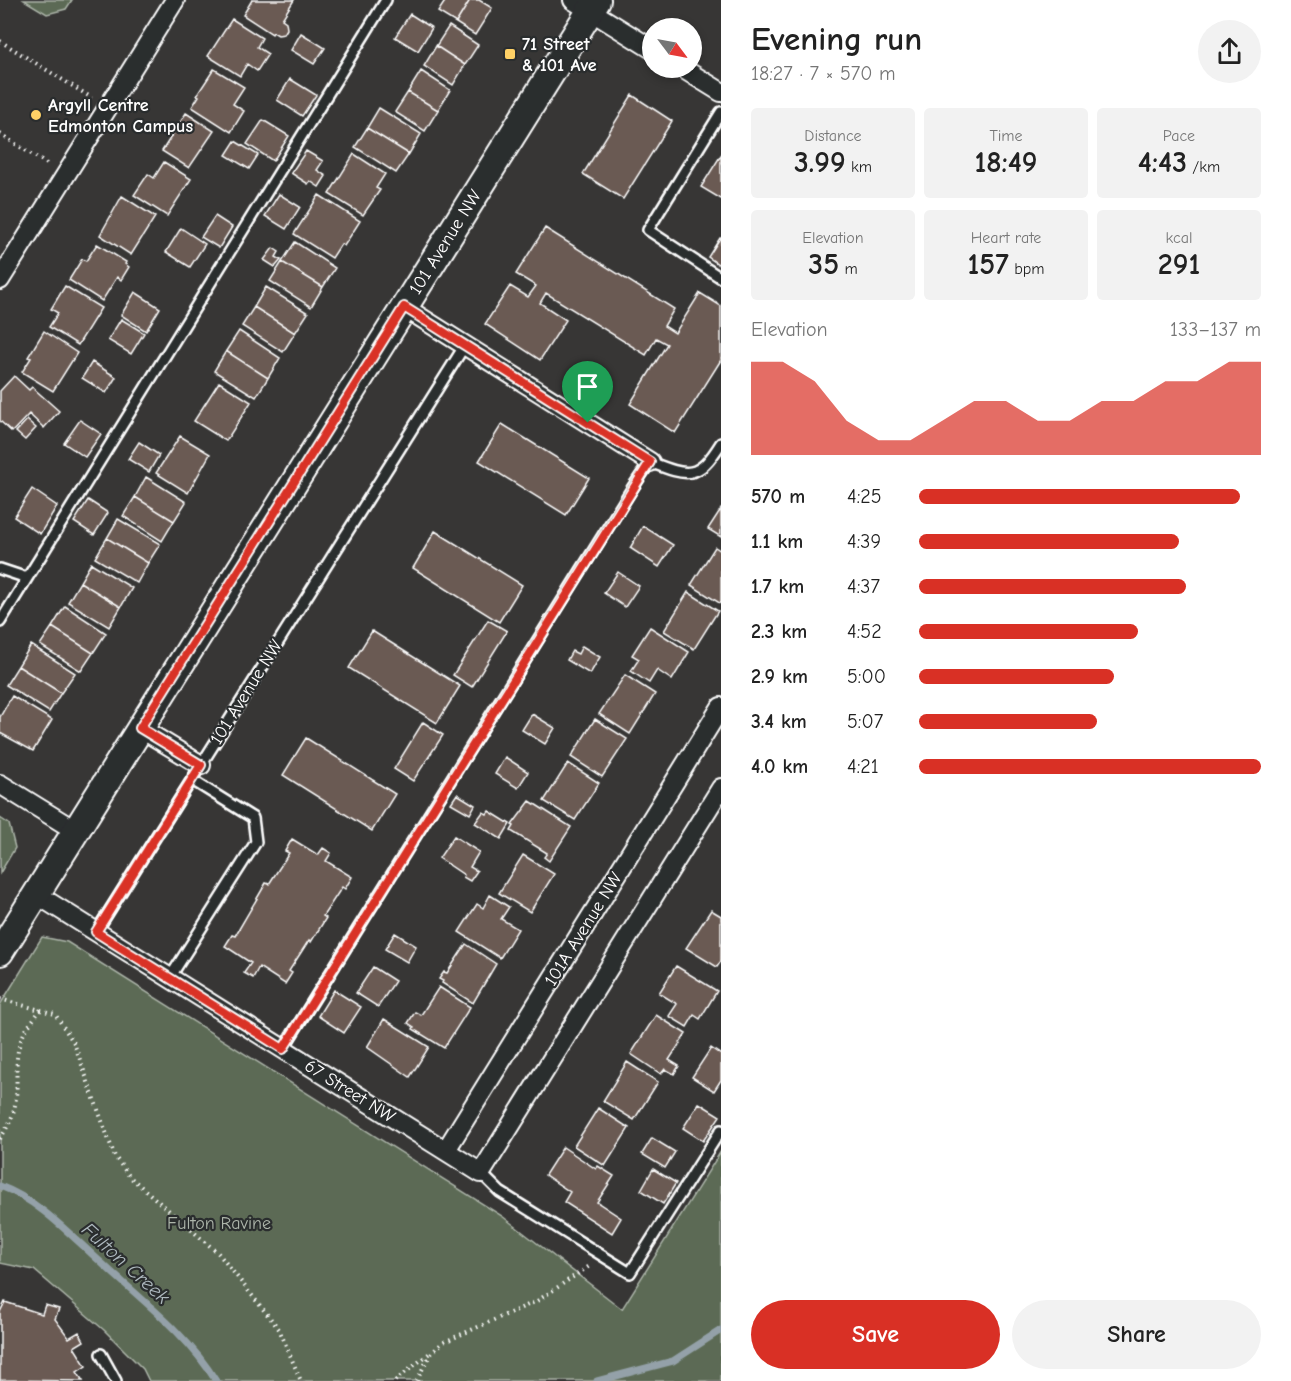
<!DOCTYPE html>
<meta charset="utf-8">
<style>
body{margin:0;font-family:"Comic Neue",sans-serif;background:#f2f2f2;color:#222;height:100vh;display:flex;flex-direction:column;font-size:22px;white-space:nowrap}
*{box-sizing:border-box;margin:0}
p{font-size:20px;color:#767676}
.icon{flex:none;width:33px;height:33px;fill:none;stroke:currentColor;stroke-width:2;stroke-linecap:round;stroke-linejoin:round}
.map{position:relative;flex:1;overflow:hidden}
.panel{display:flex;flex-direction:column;background:#fff;width:570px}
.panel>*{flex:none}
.needle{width:39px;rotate:122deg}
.buttons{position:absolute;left:642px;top:18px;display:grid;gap:12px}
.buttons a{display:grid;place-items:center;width:60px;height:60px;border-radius:50%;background:#fff;box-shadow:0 3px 9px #0003;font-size:30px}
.pin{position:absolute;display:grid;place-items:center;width:51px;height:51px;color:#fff;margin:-62px -26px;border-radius:50% 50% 50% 0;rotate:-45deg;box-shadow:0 0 6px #0007}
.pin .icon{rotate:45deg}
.round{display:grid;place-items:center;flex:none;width:63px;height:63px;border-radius:32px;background:#f2f2f2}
.overview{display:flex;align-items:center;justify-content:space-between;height:102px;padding:0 30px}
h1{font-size:33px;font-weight:600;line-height:45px}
.stats{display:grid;grid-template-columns:repeat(3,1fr);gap:9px;height:102px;padding:6px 30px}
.stats div{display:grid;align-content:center;border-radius:6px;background:#f2f2f2;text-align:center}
.stats b{font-size:30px;font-weight:600}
.stats small{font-size:16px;font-weight:400}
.stats p{font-size:16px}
.chart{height:168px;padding:12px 30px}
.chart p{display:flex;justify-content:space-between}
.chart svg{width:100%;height:108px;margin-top:6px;fill:#d93025;opacity:.7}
.primary-button{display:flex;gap:12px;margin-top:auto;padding:12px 30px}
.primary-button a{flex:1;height:69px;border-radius:36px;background:#d93025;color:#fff;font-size:24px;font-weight:600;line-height:69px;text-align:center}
.primary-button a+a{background:#f2f2f2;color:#222}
ul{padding:0 30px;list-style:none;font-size:20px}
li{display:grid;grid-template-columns:96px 72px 1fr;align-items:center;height:45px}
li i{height:15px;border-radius:8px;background:#d93025}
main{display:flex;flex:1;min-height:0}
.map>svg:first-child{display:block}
.green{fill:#5b6b54;stroke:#adb5aa;stroke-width:1.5}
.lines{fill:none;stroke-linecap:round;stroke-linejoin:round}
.stream{stroke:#94a1a9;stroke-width:7}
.building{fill:#6b5a53;stroke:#fff;stroke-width:1.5}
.service-casing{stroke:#fff;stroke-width:14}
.minor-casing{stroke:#fff;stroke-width:22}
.secondary-casing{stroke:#fff;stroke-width:30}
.path{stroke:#fff;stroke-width:4;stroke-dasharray:1.5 4.5;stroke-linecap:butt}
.service{stroke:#2a2d2e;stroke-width:9}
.minor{stroke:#2a2d2e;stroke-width:18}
.secondary{stroke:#2a2d2e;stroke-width:26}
.route-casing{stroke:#fff;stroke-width:12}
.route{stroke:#d93025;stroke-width:8}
.poi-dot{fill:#ffd166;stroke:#2a2d2e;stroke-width:2}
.labels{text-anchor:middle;stroke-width:4.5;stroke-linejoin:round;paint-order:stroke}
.poi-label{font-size:18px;font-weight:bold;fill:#fff;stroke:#2a2d2e;text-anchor:start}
.street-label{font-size:18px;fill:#fff;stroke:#2a2d2e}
.park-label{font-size:18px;fill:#adb5aa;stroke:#2a2d2e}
.water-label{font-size:20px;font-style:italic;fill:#aeb9bf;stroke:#2a2d2e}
</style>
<main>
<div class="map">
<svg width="721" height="1381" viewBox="0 0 721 1381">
<rect width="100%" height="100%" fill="#373635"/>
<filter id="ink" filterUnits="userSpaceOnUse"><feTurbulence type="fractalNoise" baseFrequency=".0167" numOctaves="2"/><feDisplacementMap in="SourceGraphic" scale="12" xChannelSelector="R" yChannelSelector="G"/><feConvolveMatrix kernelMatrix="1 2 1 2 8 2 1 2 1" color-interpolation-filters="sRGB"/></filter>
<g filter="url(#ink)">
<!-- green -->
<path class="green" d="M24,0H72L66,9L47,14Z
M0,818L9,824L15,848L0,873Z
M42,937L67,942L502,1216L622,1309L721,1151V1381H149L143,1369L104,1330L34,1270L0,1263V1005Z"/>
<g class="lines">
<!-- stream -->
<path class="stream" d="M0,1186C41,1201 73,1238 105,1266C144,1302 188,1335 216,1381
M597,1381L673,1361L721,1330"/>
</g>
<!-- building -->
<path class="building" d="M252,0H294L282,19L286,22L287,29L284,34L278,35L273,32L272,34L243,15Z
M446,0H470L456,23L438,12Z
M470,0H479L492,8L475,35L456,23Z
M410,14L432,28L418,51L395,37Z
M232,19L262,38L257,47L268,54L257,71L247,64L240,76L208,56Z
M449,26L478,45L465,65L436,46Z
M301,33L325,48L314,64L291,50Z
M436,46L465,65L453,85L424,66Z
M214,69L244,87L233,104L244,111L231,132L192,107L199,96L197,95Z
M421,71L450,90L438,110L408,92Z
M290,79L316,95L302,116L277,100Z
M408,92L438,110L425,131L395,112Z
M632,95L672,121L623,199L583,174Z
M379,108L421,134L409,154L367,128Z
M186,113L214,131L189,168L162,151Z
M263,120L289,136L273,161L247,144Z
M367,128L409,154L396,173L355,147Z
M235,141L258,155L249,169L226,155Z
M306,151L323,161L317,170L326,176L319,187L310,181L308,184L291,173Z
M354,154L385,174L376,188L380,190L363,215L329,194Z
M721,155V199L701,187Z
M164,162L191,179L167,216L134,195L148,174L154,178Z
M279,194L300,207L286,229L265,216Z
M319,195L360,221L344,246L341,244L332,258L294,234Z
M122,196L155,217L131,255L100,235Z
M215,216L232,227L219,248L201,237Z
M181,228L205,244L190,267L166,252Z
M545,228L674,309L664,326L675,333L700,293L721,306V360L675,433L630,404L667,344L656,338L646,355L546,293L540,303L566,320L540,360L485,324L510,286L528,297L536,286L516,274Z
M720,238H721V266L708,257Z
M295,242L335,268L323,287L282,262Z
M97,244L126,262L125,264L129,267L121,280L117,277L102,301L69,280L82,259L86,261Z
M273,248L279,252L276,257L281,260L275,267L264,260Z
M282,262L323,287L311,307L270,281Z
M65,286L101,308L78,345L49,327L58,313L51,309Z
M266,287L308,313L295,333L254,307Z
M135,292L160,308L146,331L121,315Z
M254,307L295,333L283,352L242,326Z
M121,319L144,333L131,354L108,340Z
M44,331L77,353L53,391L22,372L31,358L28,357Z
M239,331L280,358L268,378L226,351Z
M226,351L268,378L256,397L214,371Z
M92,362L116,377L106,393L82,378Z
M14,376L29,390L32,387L59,411L44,428L29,414L12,432L0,421V391Z
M219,382L251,402L226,441L194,421Z
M27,420L36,428L25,440L16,432Z
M80,420L101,434L85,457L64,443Z
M502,424L589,478L566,515L479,461Z
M180,436L210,454L188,493L156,473Z
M139,442L159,455L149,472L128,459Z
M146,477L186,502L174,521L135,497Z
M32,489L57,506L40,534L14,517Z
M135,497L174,521L162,541L123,516Z
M88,500L108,513L94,535L74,522Z
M721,509V537L708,529Z
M118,519L160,544L148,563L107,538Z
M643,526L673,545L659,567L630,548Z
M435,531L522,585L499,622L413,568Z
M107,538L148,563L137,583L95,558Z
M715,547L721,551V604L691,585Z
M91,563L132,588L121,607L80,582Z
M618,572L639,586L625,607L604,593Z
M80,582L121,607L109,627L68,602Z
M688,592L718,611L694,649L664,631Z
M65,606L106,633L93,653L52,627Z
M488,620L507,631L472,687L453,675Z
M52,627L93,653L81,671L40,645Z
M650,627L689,652L672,680L657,670L649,683L631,671L639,659L632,655Z
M372,631L460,686L437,723L349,668Z
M31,645L75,673L61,693L18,666Z
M582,646L600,657L590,674L567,660L572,651L578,654Z
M18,666L61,693L49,712L6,685Z
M625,675L655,694L630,734L599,714Z
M12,696L52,720L33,751L0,733V717Z
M532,714L555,728L545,744L522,730Z
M595,719L627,739L602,777L571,757Z
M423,722L443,735L413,781L394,769Z
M306,738L395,794L372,831L283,775Z
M505,757L528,772L518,788L495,774Z
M568,763L599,783L575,820L544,801Z
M457,794L475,805L470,814L451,803Z
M530,801L571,827L549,861L544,857L547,853L511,831L514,826L512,825Z
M489,811L510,824L501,839L475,823L483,812L487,814Z
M454,836L479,852L470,867L477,871L470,881L463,877L464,875L439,858Z
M292,839L318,855L323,848L331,853L326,861L352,877L345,889L342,887L323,916L326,918L311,942L309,940L289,971L292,973L285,984L259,967L253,978L244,973L251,963L225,946L232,935L235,936L266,883L269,884L289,853L285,851Z
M523,855L554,874L530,912L499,893Z
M490,895L509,907L501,919L518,929L500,958L459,932L477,904L483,908Z
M711,910L721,916V961L717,967L686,948Z
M395,933L416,946L407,962L385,949Z
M466,944L496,964L473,1003L442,983L443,981L439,979L444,972L447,973Z
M676,966L717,991L700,1019L694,1015L687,1027L669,1016L677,1004L659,993Z
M373,967L395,981L378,1007L356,993Z
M439,987L470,1007L444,1048L413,1029L414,1027L408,1023L415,1012L421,1015Z
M334,990L361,1007L344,1033L318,1016Z
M656,1015L686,1034L669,1060L679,1066L674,1074L665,1069L661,1074L631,1054Z
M384,1019L429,1047L410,1077L367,1047Z
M711,1048L721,1055V1080L714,1091L692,1077Z
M627,1062L658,1082L634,1120L603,1101Z
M699,1103L720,1116L703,1141L683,1128Z
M598,1108L629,1128L605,1166L574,1146Z
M652,1138L675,1152L665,1168L642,1154Z
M563,1147L596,1169L598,1166L614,1176L597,1202L621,1218L612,1233L564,1202L570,1192L545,1175Z
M653,1169L676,1183L663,1204L641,1190Z
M5,1302L42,1314L45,1305L59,1309L55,1319L69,1338L79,1332L84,1341L74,1347L86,1366L77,1372L83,1381L0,1380V1312Z"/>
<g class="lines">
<defs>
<path id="service" d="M721,112L648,230L721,278
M0,569L27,578
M0,622L386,0
M96,932L465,345
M169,979L256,842L253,818L192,780
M283,1049L633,487L650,462C688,477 698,480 721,443
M481,1173L500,1192L630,1273L721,1130
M101,1354L116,1381"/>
<path id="minor" d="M573,0L652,49
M682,68L721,92
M0,280L175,0
M404,307L650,462
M140,728L201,765
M0,784L76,831
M36,894L481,1173L721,788
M446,1150L721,707"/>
<path id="secondary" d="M0,952L597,0"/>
</defs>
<!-- service casing -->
<use href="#service" class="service-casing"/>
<!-- minor casing -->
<use href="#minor" class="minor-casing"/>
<!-- secondary casing -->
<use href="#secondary" class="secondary-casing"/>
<!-- path -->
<path class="path" d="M0,41L92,98
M0,134L50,166
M0,999L55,1014L74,1043L115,1157L130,1177L218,1253L279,1329L301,1381
M0,1139C7,1128 13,1118 15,1105C19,1084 13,1061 21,1040C25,1029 34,1019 41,1009
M395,1381L431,1352
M417,1381C424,1365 430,1352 444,1342L537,1301L591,1265"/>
<!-- service -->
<use href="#service" class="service"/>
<!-- minor -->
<use href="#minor" class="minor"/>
<!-- secondary -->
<use href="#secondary" class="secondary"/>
</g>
</g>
<g class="lines" filter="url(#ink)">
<defs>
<path id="route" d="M404,307L650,462L283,1049L96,932L201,765L140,728Z"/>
</defs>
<!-- route casing -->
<use href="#route" class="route-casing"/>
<!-- route -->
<use href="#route" class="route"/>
</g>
<!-- markers -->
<g class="poi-dot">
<rect x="504" y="48" width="12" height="12" rx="3"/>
<circle cx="36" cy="115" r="6"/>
</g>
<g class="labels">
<!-- poi labels -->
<g class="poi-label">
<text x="522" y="50">71 Street<tspan x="522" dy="21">&amp; 101 Ave</tspan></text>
<text x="48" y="111">Argyll Centre<tspan x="48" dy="21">Edmonton Campus</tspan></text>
</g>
<!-- street labels -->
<g class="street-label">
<text transform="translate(445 242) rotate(-58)" y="6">101 Avenue NW</text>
<text transform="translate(246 692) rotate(-58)" y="6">101 Avenue NW</text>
<text transform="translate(583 929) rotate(-58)" y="6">101A Avenue NW</text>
<text transform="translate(350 1091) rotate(32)" y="6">67 Street NW</text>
</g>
<!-- park labels -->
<g class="park-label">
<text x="219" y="1229">Fulton Ravine</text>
</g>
<!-- water labels -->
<g class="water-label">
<text transform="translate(126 1263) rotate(42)" y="7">Fulton Creek</text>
</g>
</g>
</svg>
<div class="buttons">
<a><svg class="needle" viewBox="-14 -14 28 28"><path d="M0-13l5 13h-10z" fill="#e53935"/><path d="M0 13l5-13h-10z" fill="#767676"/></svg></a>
</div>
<div class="pin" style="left:588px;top:423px;background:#1e9e55"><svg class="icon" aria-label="arrive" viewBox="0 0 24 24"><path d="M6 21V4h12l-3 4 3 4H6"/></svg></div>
</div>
<section class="panel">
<div class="overview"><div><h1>Evening run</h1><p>18:27 · 7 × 570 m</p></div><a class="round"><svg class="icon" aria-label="share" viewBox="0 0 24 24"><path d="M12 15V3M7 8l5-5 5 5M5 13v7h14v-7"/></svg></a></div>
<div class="stats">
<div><p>Distance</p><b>3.99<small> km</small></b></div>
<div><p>Time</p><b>18:49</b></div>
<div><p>Pace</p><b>4:43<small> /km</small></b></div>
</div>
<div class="stats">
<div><p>Elevation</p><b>35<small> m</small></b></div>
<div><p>Heart rate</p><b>157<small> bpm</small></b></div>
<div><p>kcal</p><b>291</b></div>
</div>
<div class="chart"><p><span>Elevation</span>133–137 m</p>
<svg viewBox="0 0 160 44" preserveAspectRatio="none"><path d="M0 44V6L10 6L20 14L30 30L40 38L50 38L60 30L70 22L80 22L90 30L100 30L110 22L120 22L130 14L140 14L150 6L160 6V44z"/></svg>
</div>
<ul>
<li><b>570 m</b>4:25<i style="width:94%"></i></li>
<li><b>1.1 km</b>4:39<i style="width:76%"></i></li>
<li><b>1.7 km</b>4:37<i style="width:78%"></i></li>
<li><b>2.3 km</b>4:52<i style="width:64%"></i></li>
<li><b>2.9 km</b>5:00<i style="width:57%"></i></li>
<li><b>3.4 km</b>5:07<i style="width:52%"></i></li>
<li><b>4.0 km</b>4:21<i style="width:100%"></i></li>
</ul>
<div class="primary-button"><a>Save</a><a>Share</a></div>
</section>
</main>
